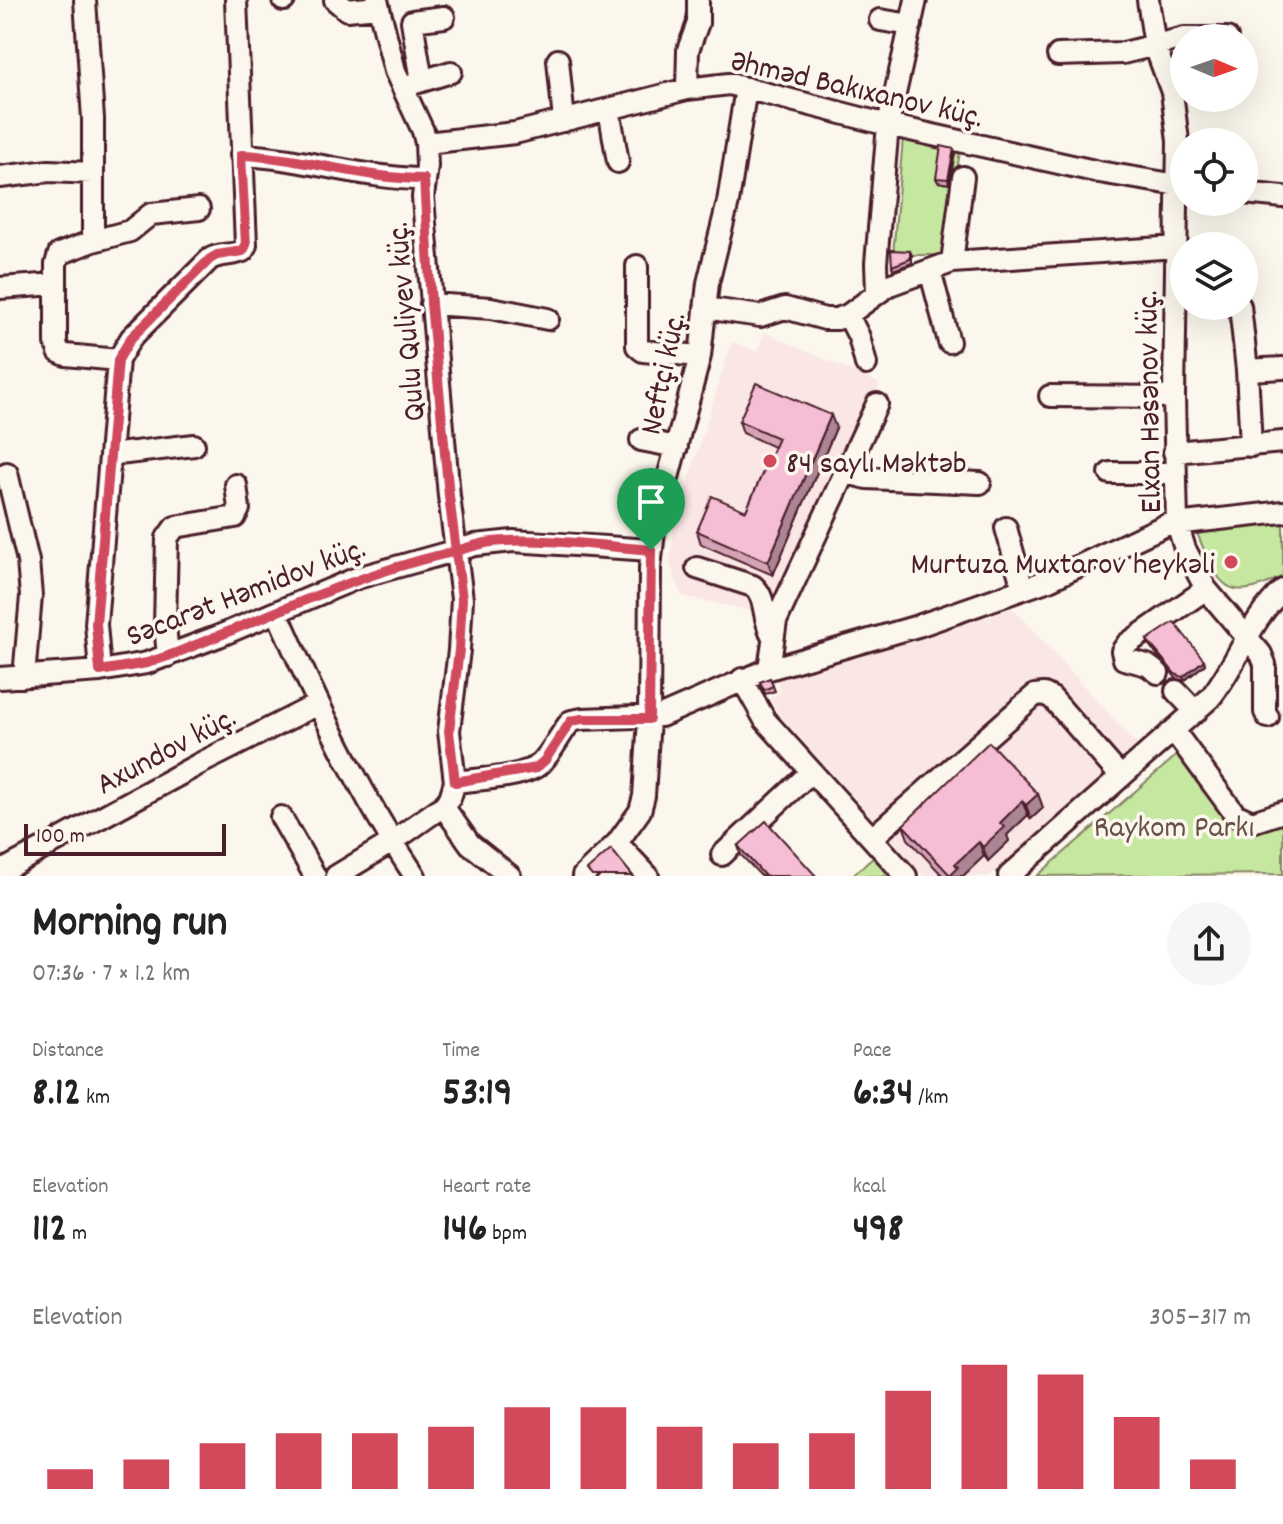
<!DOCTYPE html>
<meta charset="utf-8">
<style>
body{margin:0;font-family:Dekko,sans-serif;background:#f6f6f6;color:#222;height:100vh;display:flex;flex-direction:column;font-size:30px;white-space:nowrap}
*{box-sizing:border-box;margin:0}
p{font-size:26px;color:#767676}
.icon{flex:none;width:44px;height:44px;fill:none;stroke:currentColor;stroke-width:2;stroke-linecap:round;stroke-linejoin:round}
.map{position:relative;height:876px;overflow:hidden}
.panel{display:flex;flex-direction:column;background:#fff;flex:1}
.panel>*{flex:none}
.needle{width:52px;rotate:92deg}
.controls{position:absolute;left:1170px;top:24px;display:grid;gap:16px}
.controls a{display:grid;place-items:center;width:88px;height:88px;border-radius:50%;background:#fff;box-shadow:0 8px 32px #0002;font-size:40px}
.scale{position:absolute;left:24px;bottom:20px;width:202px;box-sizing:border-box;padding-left:8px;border:4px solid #4a1f2b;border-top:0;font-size:22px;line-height:28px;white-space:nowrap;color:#4a1f2b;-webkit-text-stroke:6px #fbf7ec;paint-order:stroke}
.pin{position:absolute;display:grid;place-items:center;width:68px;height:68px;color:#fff;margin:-82px -34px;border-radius:50% 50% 50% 0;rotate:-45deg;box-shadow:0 0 8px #0007}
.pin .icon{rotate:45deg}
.round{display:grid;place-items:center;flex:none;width:84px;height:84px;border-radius:42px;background:#f6f6f6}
.overview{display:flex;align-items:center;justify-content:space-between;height:136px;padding:0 32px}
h1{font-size:44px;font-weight:700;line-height:60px}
.figures{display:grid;grid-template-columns:repeat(3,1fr);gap:12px;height:136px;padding:8px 32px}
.figures div{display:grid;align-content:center}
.figures b{font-size:40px;font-weight:700}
.figures small{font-size:22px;font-weight:400}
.figures p{font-size:22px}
.chart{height:224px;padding:16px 32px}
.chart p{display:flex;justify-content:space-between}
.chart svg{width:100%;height:144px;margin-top:8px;stroke:#d1495b;stroke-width:6}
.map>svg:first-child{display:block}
.built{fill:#fae6e5}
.green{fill:#c5e79f;stroke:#888365;stroke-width:2}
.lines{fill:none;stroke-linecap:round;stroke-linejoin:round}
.minor-casing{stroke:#4a1f2b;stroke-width:26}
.minor{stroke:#fbf7ec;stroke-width:20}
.wall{fill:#d4a3b6;stroke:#4a1f2b;stroke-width:2}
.shaded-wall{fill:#ac8594;stroke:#4a1f2b;stroke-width:2}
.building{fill:#f6bed4;stroke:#4a1f2b;stroke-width:2}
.route-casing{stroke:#fff;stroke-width:16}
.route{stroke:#d1495b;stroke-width:10}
.poi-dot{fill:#d1495b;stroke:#fbf7ec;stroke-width:3}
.labels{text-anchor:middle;stroke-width:7;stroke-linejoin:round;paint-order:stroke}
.street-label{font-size:32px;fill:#4a1f2b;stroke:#fbf7ec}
.poi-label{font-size:32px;fill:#4a1f2b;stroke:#fbf7ec;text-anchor:start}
.park-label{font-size:32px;fill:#695148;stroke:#fbf7ec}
</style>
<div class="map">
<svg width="1283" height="876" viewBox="0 0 1283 876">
<rect width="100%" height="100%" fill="#fbf7ec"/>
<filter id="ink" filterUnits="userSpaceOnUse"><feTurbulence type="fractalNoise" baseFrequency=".0125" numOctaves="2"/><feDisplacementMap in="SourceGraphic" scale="16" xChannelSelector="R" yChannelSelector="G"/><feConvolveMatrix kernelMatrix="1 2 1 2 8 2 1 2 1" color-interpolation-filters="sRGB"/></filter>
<g filter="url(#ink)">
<!-- built -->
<path class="built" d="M764,332L880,384L774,615L682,596L670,564L674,526L732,342L758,352Z
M1012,607L1137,745L990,876H924L781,716L770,698L781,692L776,677L982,612L985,619Z"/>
<!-- green -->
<path class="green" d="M903,138L960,151L944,255H893Z
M1283,517V576C1225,606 1218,584 1197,533L1226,522Z
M1183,750L1227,813L1283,817V874L1037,876Z
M874,857L891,876H852Z"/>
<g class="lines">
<defs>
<path id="minor" d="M85,0L93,119V241L59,254L56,264V343L59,352L66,355L118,360
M283,0H284
M335,0L347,10L378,7
M1148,0L1155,46L1172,92L1178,141L1174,397L1177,523L1185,549L1206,589L1261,654L1265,664V712L1268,717
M880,20L911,25
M1186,38H1227
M1058,55L1123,53L1184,38
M558,60L564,121
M422,81L412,21L444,17
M409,85L451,72
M687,89L688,50L698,23V0
M609,109L618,162
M426,143L515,133L687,89L729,84L888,125L1099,172L1184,186
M241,155C303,157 362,179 424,179
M0,177L49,171L92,173
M1244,193L1283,197
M93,241L130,231L151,214L199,209
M952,262L963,177
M637,266V346L643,351L700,356
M930,270L949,342
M0,288L56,284
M877,292L876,263L888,125L916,0
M431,304L491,308L548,319
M1240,306L1247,370
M705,308L760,316L785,308L825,319H837L848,315L889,285L952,262L1177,247
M848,315L859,337L866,364
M1050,396L1174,397
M641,440L677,447
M1251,446L1247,370L1283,368
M1174,452L1283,442
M110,455L194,445
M7,473L28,561L31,596L24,677
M847,473L867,478L980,483
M1110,473H1174
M1006,528L1023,589
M697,568L753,586C767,597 762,618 772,635
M277,612C317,703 359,793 415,876
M168,656L165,625L167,538L175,527L235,517L239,509L236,485
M769,669L776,621L877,404
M100,671L96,624L118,360L131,338L210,259C220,253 232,256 243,251L246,245L236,0
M1158,673L1147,665L1124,659L1122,651L1127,644L1206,589
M0,678L100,671L147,663L219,636L357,578L475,545L513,541L651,550
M742,679L765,720L906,876
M1176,691L1196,712
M1174,731L1235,814L1252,822L1283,812
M455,782C477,779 526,778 541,763C553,751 560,734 571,721L582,719L661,716L769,669L918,626L1049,580L1166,525L1283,512
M443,806L470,844L510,876
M281,817L315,876
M872,838L1035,695L1044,694L1052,698L1121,777
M617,843L640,811L644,796L649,719L650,568L654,531L700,356L708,283L728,202L746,88
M722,855L811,772
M0,872L201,763L318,704
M336,876L392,842L443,806L450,798L455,782L449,731L459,650L462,599L449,496L425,224L423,197L427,166L426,143L423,131L395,71L377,0
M583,876L617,843L648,876
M1009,876L1210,698C1237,665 1250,619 1283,590"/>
</defs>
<!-- minor casing -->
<use href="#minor" class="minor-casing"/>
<!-- minor -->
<use href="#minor" class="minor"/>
</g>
<!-- wall -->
<path class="wall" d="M955,153L949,184L938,182L936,178Z
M910,251L912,255V263L893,270L892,266Z
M739,421L836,428L773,575L701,544L697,531L746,511L774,447L743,433Z
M1147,640L1204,660L1205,664L1184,681L1176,678L1149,645Z
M770,678L775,691L765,694L760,682Z
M1038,794L1043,808L1031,819L1028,815L1007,835L1009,841L988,861L984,856L963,876H943L908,839L903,825Z
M738,846L816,876H761L741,855Z"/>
<!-- shaded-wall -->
<path class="shaded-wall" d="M954,149L955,153L949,184L948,179Z
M831,415L836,428L773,575L768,562Z
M1204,660L1205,664L1184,681L1183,677Z
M1038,794L1043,808L1031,819L1026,805Z
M1022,801L1028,815L1007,835L1009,841L988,861L983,847L1000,823Z
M979,842L984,856L963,876H950V875L955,864Z"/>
<!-- building -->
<path class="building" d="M941,146L954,149L948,179L936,178Z
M891,250L910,251V259L892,266Z
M756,383L831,415L768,562L697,531L712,496L746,511L778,438L739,421Z
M1174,622L1204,660L1183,677L1175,674L1147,640Z
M770,678L773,686L764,690L760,682Z
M989,742L1038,794L1026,805L1022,801L1000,823L1004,827L983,847L979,842L955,864L958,867L950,875L903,825Z
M766,821L816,876H765L738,846Z
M611,849L633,876H592L587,870Z"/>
</g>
<g class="lines" filter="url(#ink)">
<defs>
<path id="route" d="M651,550C599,546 544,537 492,542C475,544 460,551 444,554C348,577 261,620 168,656L147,663L100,671L96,624L118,360L131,338L210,259L217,255L243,251L246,245L241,155C303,157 362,179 424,179L431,304L449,496L462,599L459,650L449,731L455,782L536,768L545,760L571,721L582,719H649L651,550"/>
</defs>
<!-- route casing -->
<use href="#route" class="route-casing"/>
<!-- route -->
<use href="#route" class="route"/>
</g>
<!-- markers -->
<g class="poi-dot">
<circle cx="770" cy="461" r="8"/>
<circle cx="1231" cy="562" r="8"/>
</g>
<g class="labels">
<!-- street labels -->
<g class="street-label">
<text transform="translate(858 87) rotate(13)" y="11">Əhməd Bakıxanov küç.</text>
<text transform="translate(404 322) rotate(-95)" y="11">Qulu Quliyev küç.</text>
<text transform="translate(661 373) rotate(-78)" y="11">Neftçi küç.</text>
<text transform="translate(1147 402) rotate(-91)" y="11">Elxan Həsənov küç.</text>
<text transform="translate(245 590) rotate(-21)" y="11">Səcarət Həmidov küç.</text>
<text transform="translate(165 749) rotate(-28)" y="11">Axundov küç.</text>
</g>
<!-- poi labels -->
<g class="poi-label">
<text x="786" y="472">84 saylı Məktəb</text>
<text x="1215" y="573" text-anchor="end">Murtuza Muxtarov heykəli</text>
</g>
<!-- park labels -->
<g class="park-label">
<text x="1174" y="836">Raykom Parkı</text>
</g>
</g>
</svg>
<div class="controls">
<a><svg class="needle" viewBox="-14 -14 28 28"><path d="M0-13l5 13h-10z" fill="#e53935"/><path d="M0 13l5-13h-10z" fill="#767676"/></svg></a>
<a><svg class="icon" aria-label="locate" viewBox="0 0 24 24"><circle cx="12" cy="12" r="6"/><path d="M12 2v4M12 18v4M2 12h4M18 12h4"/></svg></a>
<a><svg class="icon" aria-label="layers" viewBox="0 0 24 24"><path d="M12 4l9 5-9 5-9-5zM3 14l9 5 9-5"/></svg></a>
</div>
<div class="scale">100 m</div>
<div class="pin" style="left:651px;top:550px;background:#1e9e55"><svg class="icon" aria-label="arrive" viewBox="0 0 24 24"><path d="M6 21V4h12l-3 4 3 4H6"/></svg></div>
</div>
<section class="panel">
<div class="overview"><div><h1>Morning run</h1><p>07:36 · 7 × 1.2 km</p></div><a class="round"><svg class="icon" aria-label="share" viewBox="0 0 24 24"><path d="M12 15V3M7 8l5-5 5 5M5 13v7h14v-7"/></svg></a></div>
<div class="figures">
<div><p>Distance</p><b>8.12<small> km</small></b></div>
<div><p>Time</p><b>53:19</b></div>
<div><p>Pace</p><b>6:34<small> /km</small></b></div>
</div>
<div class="figures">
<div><p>Elevation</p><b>112<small> m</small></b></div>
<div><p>Heart rate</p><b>146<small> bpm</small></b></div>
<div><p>kcal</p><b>498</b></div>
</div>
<div class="chart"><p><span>Elevation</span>305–317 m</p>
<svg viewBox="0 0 160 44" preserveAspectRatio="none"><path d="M5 44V38M15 44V35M25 44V30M35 44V27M45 44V27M55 44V25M65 44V19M75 44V19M85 44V25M95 44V30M105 44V27M115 44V14M125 44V6M135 44V9M145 44V22M155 44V35"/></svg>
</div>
</section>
